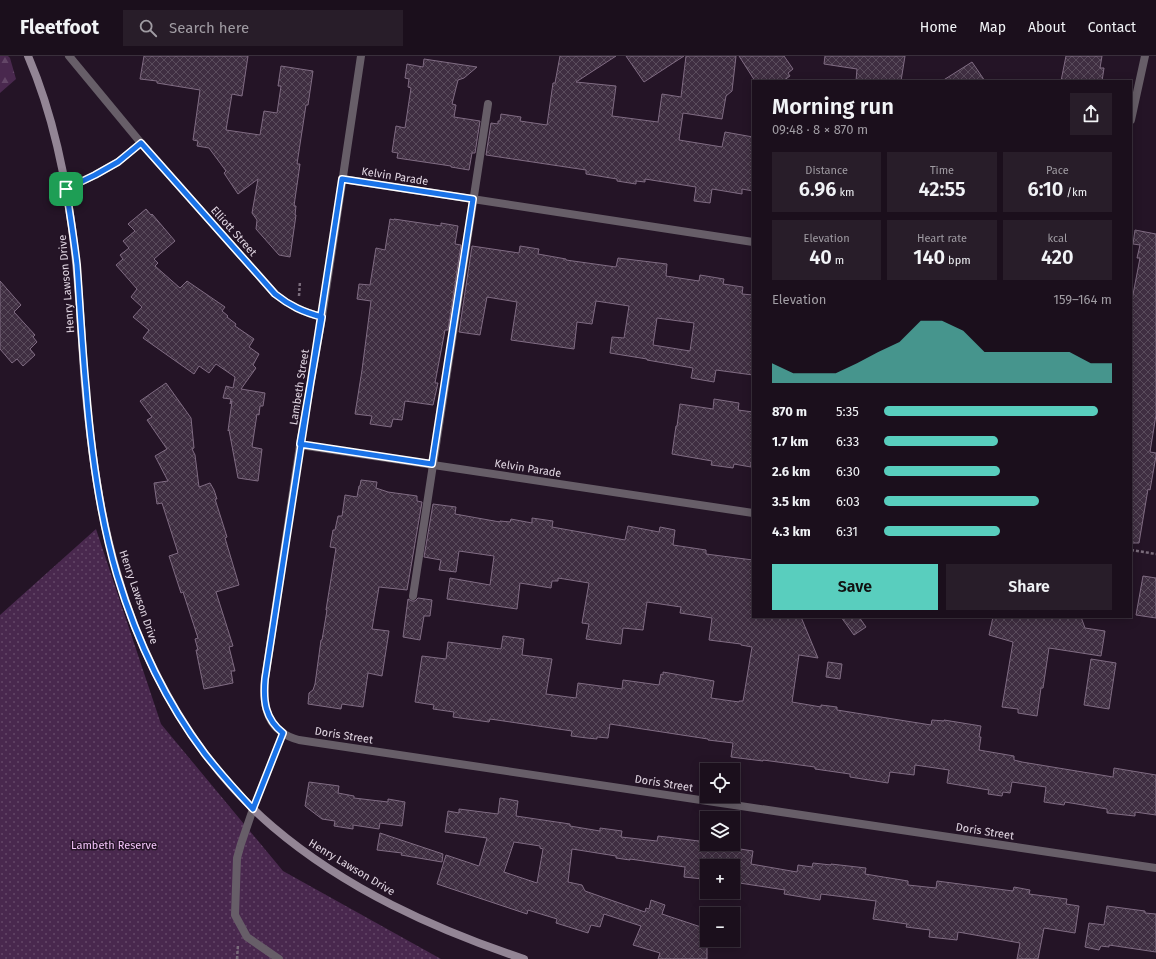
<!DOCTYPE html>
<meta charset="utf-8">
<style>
body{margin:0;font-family:"Fira Sans",sans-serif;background:#281d29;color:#f1f3f6;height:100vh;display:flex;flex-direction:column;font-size:15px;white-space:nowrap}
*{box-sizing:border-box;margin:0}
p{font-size:13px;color:#a09ca3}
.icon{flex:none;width:22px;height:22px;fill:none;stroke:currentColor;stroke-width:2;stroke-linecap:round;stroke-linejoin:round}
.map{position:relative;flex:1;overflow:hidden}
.panel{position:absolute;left:752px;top:24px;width:380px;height:538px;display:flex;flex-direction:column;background:#1b0f1c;border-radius:0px;box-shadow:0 2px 10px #0003,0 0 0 1px #392f3b}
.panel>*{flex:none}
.tools{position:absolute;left:700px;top:707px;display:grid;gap:8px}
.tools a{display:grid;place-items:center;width:40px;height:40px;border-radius:0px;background:#1b0f1c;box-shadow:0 2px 10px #0003,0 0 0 1px #392f3b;font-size:20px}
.pin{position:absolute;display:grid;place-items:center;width:34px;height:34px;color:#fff;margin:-17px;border-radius:8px;box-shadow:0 2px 6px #0006}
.round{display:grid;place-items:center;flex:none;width:42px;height:42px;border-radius:0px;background:#281d29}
.overview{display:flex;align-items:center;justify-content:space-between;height:68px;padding:0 20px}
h1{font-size:22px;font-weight:600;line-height:30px}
.metrics{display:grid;grid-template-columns:repeat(3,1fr);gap:6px;height:68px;padding:4px 20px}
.metrics div{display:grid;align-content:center;border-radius:0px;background:#281d29;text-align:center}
.metrics b{font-size:20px;font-weight:600}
.metrics small{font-size:11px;font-weight:400}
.metrics p{font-size:11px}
.chart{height:112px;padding:8px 20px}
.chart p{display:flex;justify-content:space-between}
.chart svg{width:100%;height:72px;margin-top:4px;fill:#59cebe;opacity:.7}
.button{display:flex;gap:8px;margin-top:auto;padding:8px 20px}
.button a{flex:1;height:46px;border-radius:0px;background:#59cebe;color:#111;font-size:16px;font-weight:600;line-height:46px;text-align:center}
.button a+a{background:#281d29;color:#f1f3f6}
ul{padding:0 20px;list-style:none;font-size:13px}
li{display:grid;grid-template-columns:64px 48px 1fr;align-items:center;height:30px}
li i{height:10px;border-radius:5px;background:#59cebe}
header{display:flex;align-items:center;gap:24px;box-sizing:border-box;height:56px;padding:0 20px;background:#1b0f1c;border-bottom:1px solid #392f3b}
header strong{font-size:19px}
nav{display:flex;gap:22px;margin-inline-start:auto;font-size:14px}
.search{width:280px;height:36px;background:#281d29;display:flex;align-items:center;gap:10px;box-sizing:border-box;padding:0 14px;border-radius:0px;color:#a09ca3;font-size:15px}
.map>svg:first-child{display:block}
.forest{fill:url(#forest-firs)}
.park{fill:url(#park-dots)}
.building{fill:url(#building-cross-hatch);stroke:#806c83;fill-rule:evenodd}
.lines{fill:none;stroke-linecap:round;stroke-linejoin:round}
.path{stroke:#7a6c7b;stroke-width:2.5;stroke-dasharray:3 2;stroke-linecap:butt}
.lane{stroke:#675e68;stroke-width:8}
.street{stroke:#675e68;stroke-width:8}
.secondary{stroke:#938595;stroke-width:8}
.route-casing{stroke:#fff;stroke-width:8}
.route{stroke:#1a73e8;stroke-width:5}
.labels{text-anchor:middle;stroke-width:3;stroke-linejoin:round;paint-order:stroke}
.street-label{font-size:11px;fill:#e1d6e2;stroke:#241426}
.park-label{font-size:11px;fill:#f2c3f8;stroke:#241426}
</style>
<header>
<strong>Fleetfoot</strong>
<div class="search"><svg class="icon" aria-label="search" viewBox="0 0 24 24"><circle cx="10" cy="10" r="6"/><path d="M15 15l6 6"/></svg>Search here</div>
<nav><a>Home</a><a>Map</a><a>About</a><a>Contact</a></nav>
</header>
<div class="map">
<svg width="1156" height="903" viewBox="0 0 1156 903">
<defs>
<pattern id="forest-firs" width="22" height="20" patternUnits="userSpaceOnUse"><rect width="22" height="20" fill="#49284e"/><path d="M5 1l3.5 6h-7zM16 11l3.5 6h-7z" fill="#634667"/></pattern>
<pattern id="park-dots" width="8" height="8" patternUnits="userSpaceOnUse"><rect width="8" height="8" fill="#49284e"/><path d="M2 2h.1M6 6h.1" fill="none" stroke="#634667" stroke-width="1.8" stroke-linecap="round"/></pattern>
<pattern id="building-cross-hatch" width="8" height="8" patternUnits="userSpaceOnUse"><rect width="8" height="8" fill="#3f2e41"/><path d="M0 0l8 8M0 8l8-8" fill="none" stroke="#5a4c5c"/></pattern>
</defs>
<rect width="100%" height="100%" fill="#241426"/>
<!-- forest -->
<path class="forest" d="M0,0H8L10,2L16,23L0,37Z"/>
<!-- park -->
<path class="park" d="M96,473L161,668L283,815L441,903H0V559Z"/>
<!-- building -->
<path class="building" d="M144,0H248L242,40L232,38L226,74L260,79L264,55L277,57L281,30H278L281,10L313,15L308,49H306L297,108H300L294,150H296L295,159H296L290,201L279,199L256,173L257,164L252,157L258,123L238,138L224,117L226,115L209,92L197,90L198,85L193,84L200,34L157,27V25L140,23Z
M560,0H616L576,26L616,30L612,60L658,66L662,38L681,41L686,0H736L732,35L726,40L722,63L683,57L679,84L722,91L725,76L753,81V135L742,133V138L712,133L710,147L694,145L696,131L645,123V126L636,125V128L617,125V123L586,118V114L486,99L491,67L498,68V65H500L501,58L521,61L520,65L547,69L553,27H555Z
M626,0H684L644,26Z
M739,0H784L793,13L788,17L790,20L783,25H755Z
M825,0H905L901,25H856L857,13L824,8Z
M1066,0H1102L1100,12H1104L1102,25H1061Z
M424,3L477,11L464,22L458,24L452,48L456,49L454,61L480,65L475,97H472L469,114L451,111V110L397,102L398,97L392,96L396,70L405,72L411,32L408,31L409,23L405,22L407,8L423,11Z
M972,6L985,25H942Z
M146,153L151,159L152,158L175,185L154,203L158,207L155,210L180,232L187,225L225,251L222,255L228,260L227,261L236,268L235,270L254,283L249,291L259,298L253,309L256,312L241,333L265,337L263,350H260L259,359L257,358L252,391L262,393L258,425L238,422L229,374L228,375L232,345L230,348L231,343L223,342L226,330L233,332L235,321L216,308L209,317L199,310L194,318L143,282L149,274L133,261L142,251L131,241L137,233L116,209L123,203L120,199L129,192L123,185L135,175L128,168Z
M390,163L394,164V163L441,170V167L458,170L455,188L461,189L448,274H445L435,327H438L433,349L405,345L402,364L393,363L391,371L370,368L372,360L355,358L362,314L371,245L357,243L359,228L370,229L376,192L385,194Z
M1135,174L1156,178V359L1150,396L1156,397V400L1150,434L1148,433L1139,487H1131V249L1140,202H1137L1140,189L1133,188Z
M472,190L519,197L520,190L539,193L538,198L566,203V204L616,211L618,202L667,208L666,220L699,225L700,219L724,223L723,228L743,231L742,238L753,239V319L716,314L714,326L691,322L693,312L647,304V303L610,297L612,281L624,282L629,250L596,245L592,268L577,266L574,293L511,284L517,246L487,241L480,279L459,276ZM657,262L694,267L690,295L653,289Z
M0,225L21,249L14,256L35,279L33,281L37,286L30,293L35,299L23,310L17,303L12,307L0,293Z
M166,327L191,362L194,392L192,393L195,399L199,431L210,427L214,434L217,443H215L227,481L225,482L239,529L216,536L233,590L229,591L235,615H231L233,627L204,633L196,594H198L195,583L198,582L183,536L181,537L169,500L178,497L162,447L157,448L154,427L168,425L155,400L167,393L147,364L152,361L140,345Z
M714,343L739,347L738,354L753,356V406H751V411L734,408L733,412L711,409L712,405L672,398L676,370H677L680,348L713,353Z
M361,424L377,426L376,432L388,436L417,440V445L422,446L407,534L379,531L372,573L389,575L382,620L368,617L363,651L342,648L341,653L308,648L309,637L313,634L315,628L321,584H322L327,554H326L336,492L330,491L333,474H335L338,460H342L345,439L357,441L359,430H360Z
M433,448L456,451L455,458L500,466V465L510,466L511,463L532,467V462L553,465L552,471L625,484L628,470L659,476L660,471L675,474L673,489L706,494V498L753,504V561H801L818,602L799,599L792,646L821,651V649L837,651V654L931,669L932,664L944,665V664L981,670L979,681H981L979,694L1014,700V704L1022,706L1113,721L1114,712L1156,719V759L1135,756V760L1107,757V753L1065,746L1064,749L1044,746L1046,731L1012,726L1010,737L1003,736L1002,740L988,738L989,734L947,727L949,714L915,709L914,719L890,716L888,727L850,721V718L815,713V711L763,704V705L731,701L733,687L708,684V683L610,668L608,682L597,681V683L587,682L571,680L572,675L490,663L489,666L453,661L454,656L433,653L434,649L415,646L422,600L446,603L448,586L501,593L503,580L524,583L522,599L552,603L546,638L576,642L578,627L622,633L623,624L659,629L661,618L663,619V616L714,625L711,642L739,646V645H743L752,591L741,589V588L709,584L712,562L680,557L681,551L647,546L643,574L623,572L621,588L586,583L589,568L582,567L589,527L558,522V525H552L551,532L520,527L517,553L447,543L450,522L490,529L494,500L459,495L456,516L439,514L441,504L424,501Z
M1143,520L1156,522V562L1136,559Z
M418,542L432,544L430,560H424L420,584L403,581L408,543L412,545H415Z
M841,561H859L866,571L854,579Z
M993,561H1081L1085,572L1105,575L1101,600L1049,592L1043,632H1041L1037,660L1018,657V653L1002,651L1013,586L989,579Z
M1091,603L1116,607L1109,653L1084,649Z
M828,606L842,608L840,623L826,621Z
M309,726L339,730L338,737L354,740V742L388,746V743L405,746L402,770L380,767L379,773L353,769V773L334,770L335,765L322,763L305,750Z
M500,742L518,745L516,760L570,768V770L600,775V772L622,775L621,781L657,785L658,780L707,786L708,788L753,795L751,808L797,816L798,809L812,811L813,807L831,809V808L866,812L865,818L908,825V829L936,832L937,825L1013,835L1014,831L1030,834L1029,838L1067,843L1066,848L1079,850L1075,877L1044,872L1038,903H1017L1020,887L958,876L957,884L929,881L930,874L906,871L907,868L873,863L876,845L821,838L820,844L784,838L785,834L733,826L736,810H707V821H703V823L684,821L685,811L630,803V804L616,802V800L572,793L568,826L582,829L585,835L645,856L646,852L649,853L651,844L665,849L662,858L707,873V903H658L660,897L633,889L641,870L604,858L600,871L591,869L588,877L556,867L557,863L528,854L527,858L437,828L446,799L479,810L487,782L445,776L448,755L459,757V753L498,758ZM514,786L540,790V792L543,793L537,827L504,816Z
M380,777L443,798L442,806L401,799L402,797L377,794Z
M1107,850L1145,855V857L1156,858V896L1109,889V891L1101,890L1099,894L1085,891L1089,867L1104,869Z"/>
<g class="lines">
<!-- path -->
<path class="path" d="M299,240L300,225
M1131,494L1156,498
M258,740L279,689
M237,903L238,889"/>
<!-- lane -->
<path class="lane" d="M413,540L488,48
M253,753L241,788L237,802L235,859L247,881L279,903"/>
<!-- street -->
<path class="street" d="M69,0L141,87L275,238C290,250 303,256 322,261
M361,0L322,261L300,389L265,623C262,652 268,676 299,684L1156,812
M1131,64L1145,0
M342,123L753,186
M66,133L95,119L118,106L141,87
M300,389L753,457"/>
<!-- secondary -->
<path class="secondary" d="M28,0C56,65 69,136 76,206C80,247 82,288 85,329C91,392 99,456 117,517C144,612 197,706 273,771C346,833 434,873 524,903"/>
</g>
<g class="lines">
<defs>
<path id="route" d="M66,133C70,158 74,183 77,209C80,250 82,291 86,332C91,395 99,458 117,519C136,582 165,645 205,698C220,717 236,735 253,753L283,677C265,663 263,645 265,623C290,456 317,290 342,123L473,143L432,408L300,388L322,261C303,256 290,250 275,238L141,87L118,106L95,119L66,133"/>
</defs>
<!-- route casing -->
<use href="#route" class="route-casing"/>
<!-- route -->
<use href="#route" class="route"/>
</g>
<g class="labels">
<!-- street labels -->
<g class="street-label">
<text transform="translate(395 120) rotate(9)" y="4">Kelvin Parade</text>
<text transform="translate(234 175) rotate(48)" y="4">Elliott Street</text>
<text transform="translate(66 228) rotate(-95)" y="4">Henry Lawson Drive</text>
<text transform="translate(299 331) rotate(-81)" y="4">Lambeth Street</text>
<text transform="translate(528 412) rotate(9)" y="4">Kelvin Parade</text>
<text transform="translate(139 541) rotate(71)" y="4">Henry Lawson Drive</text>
<text transform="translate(344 679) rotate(9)" y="4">Doris Street</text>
<text transform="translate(664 727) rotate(9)" y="4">Doris Street</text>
<text transform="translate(985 775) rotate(9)" y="4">Doris Street</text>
<text transform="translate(352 811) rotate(31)" y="4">Henry Lawson Drive</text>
</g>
<!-- park labels -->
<g class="park-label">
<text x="114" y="793">Lambeth Reserve</text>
</g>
</g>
</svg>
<div class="tools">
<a><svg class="icon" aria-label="locate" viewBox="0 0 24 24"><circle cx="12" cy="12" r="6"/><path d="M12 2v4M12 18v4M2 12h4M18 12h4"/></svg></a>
<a><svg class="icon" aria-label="layers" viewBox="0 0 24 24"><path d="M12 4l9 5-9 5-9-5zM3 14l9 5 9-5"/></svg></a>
<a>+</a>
<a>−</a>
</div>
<div class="pin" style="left:66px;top:133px;background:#1e9e55"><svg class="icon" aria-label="arrive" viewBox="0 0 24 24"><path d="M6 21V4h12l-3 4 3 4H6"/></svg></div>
<section class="panel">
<div class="overview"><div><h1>Morning run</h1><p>09:48 · 8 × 870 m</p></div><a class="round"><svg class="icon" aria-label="share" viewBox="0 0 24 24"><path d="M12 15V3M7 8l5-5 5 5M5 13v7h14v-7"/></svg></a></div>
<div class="metrics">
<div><p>Distance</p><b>6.96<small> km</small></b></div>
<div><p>Time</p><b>42:55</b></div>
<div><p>Pace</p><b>6:10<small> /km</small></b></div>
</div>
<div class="metrics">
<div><p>Elevation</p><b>40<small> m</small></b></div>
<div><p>Heart rate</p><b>140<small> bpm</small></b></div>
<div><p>kcal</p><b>420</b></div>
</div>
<div class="chart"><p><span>Elevation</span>159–164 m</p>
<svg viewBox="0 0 160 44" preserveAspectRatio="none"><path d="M0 44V32L10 38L20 38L30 38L40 32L50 25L60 19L70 6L80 6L90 12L100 25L110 25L120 25L130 25L140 25L150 32L160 32V44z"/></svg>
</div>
<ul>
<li><b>870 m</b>5:35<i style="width:94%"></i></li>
<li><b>1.7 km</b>6:33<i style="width:50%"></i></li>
<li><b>2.6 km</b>6:30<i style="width:51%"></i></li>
<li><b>3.5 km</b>6:03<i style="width:68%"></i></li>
<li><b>4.3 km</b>6:31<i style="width:51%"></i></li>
</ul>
<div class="button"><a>Save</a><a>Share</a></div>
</section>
</div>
